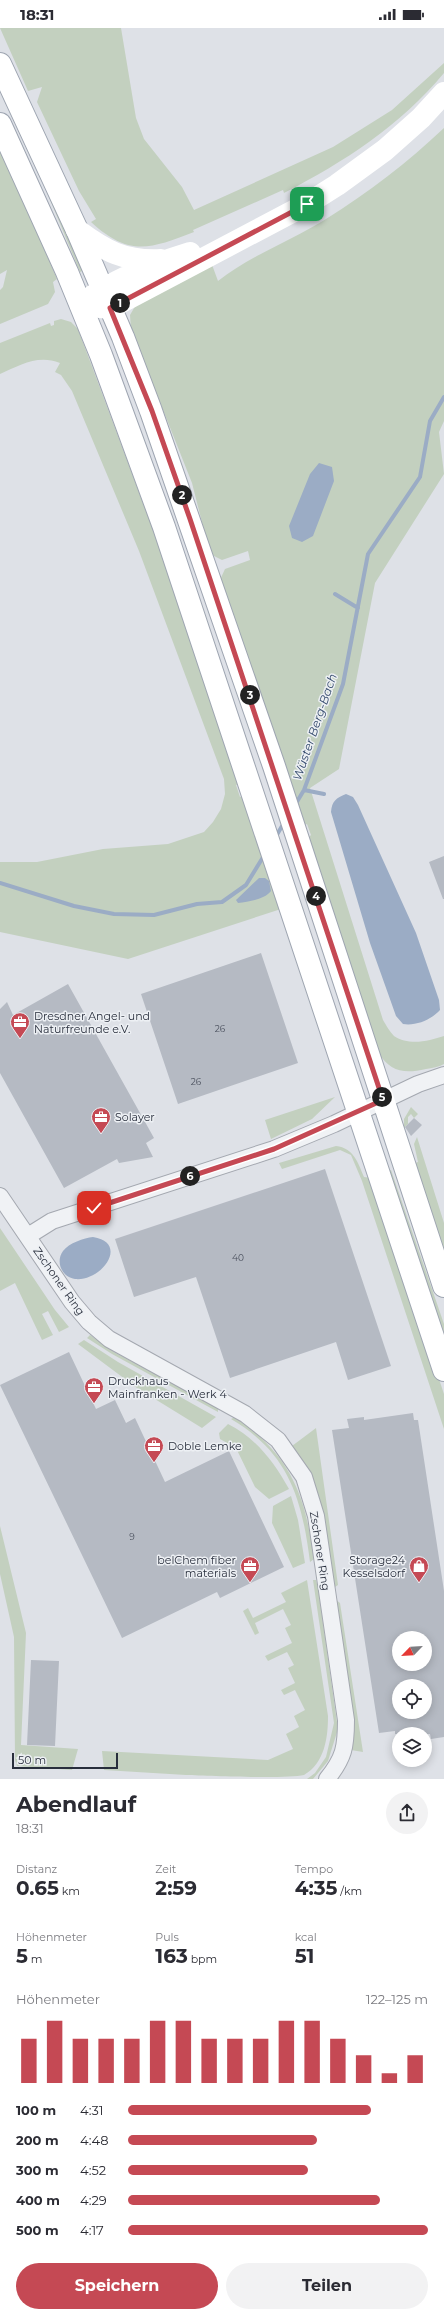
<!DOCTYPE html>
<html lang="de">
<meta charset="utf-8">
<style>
body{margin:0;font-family:Montserrat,sans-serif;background:#f2f2f3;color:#2b2b33;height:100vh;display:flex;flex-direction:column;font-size:15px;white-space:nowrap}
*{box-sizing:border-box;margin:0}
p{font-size:13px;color:#7c7c81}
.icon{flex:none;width:22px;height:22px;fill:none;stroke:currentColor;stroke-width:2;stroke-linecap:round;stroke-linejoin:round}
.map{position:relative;height:1751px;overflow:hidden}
.panel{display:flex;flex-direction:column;background:#fff;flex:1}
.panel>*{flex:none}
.needle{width:26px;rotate:245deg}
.tools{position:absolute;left:392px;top:1603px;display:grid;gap:8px}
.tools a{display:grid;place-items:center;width:40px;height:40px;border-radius:50%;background:#fff;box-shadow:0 2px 10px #0003;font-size:20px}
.scale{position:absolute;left:12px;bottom:10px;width:106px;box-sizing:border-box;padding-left:4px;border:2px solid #282e3c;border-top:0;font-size:11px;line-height:14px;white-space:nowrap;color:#282e3c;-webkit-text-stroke:3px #edf0f4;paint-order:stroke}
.pin{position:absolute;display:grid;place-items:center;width:34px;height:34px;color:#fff;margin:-17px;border-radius:8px;box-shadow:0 2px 6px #0006}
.km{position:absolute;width:20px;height:20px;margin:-10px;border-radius:50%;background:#222;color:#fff;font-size:11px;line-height:20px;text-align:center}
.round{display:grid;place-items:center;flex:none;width:42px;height:42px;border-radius:21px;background:#f2f2f3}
.summary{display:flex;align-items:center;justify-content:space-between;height:68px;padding:0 16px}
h1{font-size:22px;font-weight:700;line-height:30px}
.figures{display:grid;grid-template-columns:repeat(3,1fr);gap:6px;height:68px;padding:4px 16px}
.figures div{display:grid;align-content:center}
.figures b{font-size:20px;font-weight:700}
.figures small{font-size:11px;font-weight:400}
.figures p{font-size:11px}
.chart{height:112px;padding:8px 16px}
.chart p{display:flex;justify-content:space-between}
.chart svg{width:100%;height:72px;margin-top:4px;stroke:#c54954;stroke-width:6}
.button{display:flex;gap:8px;margin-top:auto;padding:8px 16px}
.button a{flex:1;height:46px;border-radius:24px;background:#c54954;color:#fff;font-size:16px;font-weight:700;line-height:46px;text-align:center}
.button a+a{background:#f2f2f3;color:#2b2b33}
ul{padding:0 16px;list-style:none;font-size:13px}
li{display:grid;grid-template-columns:64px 48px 1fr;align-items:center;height:30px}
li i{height:10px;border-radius:5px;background:#c54954}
.status{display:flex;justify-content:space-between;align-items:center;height:28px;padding:0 20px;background:#fff;direction:ltr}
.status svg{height:11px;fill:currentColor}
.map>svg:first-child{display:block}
.green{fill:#c3d0bf}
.water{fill:#9bacc5}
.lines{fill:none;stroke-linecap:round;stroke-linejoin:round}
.stream{stroke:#9bacc5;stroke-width:4}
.building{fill:#b5bac3;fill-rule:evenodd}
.minor-casing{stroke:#a4a8b0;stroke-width:18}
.primary-casing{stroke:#9ea5b1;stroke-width:24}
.minor{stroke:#f0f2f5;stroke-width:16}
.secondary{stroke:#fff;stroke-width:22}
.primary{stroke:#fff;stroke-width:22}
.route-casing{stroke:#fff;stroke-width:8}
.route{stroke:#c54954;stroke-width:5}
.labels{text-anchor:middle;stroke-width:3;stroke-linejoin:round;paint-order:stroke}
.number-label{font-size:9px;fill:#4b515e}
.poi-label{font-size:11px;fill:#282e3c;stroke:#edf0f4;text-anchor:start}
.street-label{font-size:11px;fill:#282e3c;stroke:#edf0f4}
.water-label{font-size:12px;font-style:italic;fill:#354b6d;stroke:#edf0f4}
</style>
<div class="status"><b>18:31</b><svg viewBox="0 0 49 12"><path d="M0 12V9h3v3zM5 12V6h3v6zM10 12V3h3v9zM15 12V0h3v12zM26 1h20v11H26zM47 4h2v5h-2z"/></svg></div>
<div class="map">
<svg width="444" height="1751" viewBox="0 0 444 1751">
<rect width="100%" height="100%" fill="#dee1e7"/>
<!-- green -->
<path class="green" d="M0,0H121L136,90L144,111L182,159L194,182L333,119L392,82L444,35V45C400,98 344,134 284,165L283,162L193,202L194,204C150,221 129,229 91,194L96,191L79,163L37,74L42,59L28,63Z
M0,55L84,242L80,244L46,162L0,63Z
M444,100V393L439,404L444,446L375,555L339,741L310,760L383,992C386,997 390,1004 394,1008C409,1018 429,1013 444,1008V1036C439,1039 432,1040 426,1041C404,1046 390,1044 378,1024L309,809L311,807L307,796L305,797L219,554L225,541L250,532L248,523L222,532L210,526L192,455L131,301L130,287L137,275L211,234L218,253C251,227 291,213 326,191C368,165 408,134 444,100Z
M0,118L57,251L53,254L55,264L48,276L0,296V262L3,259L7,242L0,246Z
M61,291L71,294L78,301L183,582L239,756L236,757L240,769L243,768L281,881L128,931L0,904V834H37L103,821L168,816L204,804L213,794L221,781L225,766L224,751L218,735L139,523L72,363L61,347L55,344L60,335C38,326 20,337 0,346V315L50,295L51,298L54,297V293Z
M335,1069L312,1091L271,1111L265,1092Z
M411,1079L418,1086L414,1090L411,1086L408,1089V1096L404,1100V1091Z
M417,1109L444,1195V1234L412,1136L418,1134L414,1116Z
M336,1118C354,1120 358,1135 364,1149L372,1150L444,1366V1401L362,1153L351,1127L340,1122L282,1141L279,1135Z
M391,1142L444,1296V1316L387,1144Z
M0,1200L55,1282L69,1299L59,1304L48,1283L42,1286L53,1307L42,1312L15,1255L0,1263Z
M90,1307L114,1324L218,1380V1384L112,1326L87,1310Z
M84,1312L118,1334L216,1389L202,1400L137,1360L78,1316Z
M235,1389C291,1428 305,1466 314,1531L310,1534C302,1471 289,1425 231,1391Z
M228,1396C256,1410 274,1434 289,1461L269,1471L255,1459L236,1420L220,1411L219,1405Z
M316,1400L338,1557L335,1559L325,1499L292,1418Z
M291,1468L298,1492L305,1535L293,1540L272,1495L273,1478Z
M0,1498L26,1605L21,1717L78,1721L72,1742L17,1738L15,1732L14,1609L0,1546Z
M307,1552L328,1688C328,1709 325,1735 304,1747C286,1751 210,1748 186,1747C159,1745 131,1744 104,1742L102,1723L268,1732L293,1721L286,1706L299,1699L294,1688L305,1682L295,1662L284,1667L281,1662L295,1655L288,1640L294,1637L287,1624L268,1633L265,1628L292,1615L285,1600L291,1597L283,1581L255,1595L259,1605L255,1607L243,1583L248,1580L253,1590L286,1574L281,1565Z
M313,1552H316L318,1560L338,1701L328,1733L313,1751H307L315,1745L326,1729L334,1695Z
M336,1572L340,1575L363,1724L351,1722L354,1700Z"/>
<!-- water -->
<path class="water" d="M319,435L332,439L334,453L313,508L302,514L292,510L289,498L310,446Z
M346,766L353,769L358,777L416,905L439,972L440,982C431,992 416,998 403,996L396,988L370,915L331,784C332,773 336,770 346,766Z
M259,850H265L269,853L271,863C264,872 249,873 238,875L236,872Z
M93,1209C130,1215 101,1254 75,1251C62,1249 55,1234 63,1223C69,1215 84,1210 93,1209Z"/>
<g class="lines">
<!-- stream -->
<path class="stream" d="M335,566L358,580
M304,762L324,766
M295,777L304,762L343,656L368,526L420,449L430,393L444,369
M275,810L285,793
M0,855L74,878L114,886L154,887L197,876L222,874L246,857L265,826"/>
</g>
<!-- building -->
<path class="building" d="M444,828V871H443L429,834Z
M261,925L298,1035L178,1076L141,966Z
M68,956L154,1110L146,1115L153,1129L119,1135L117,1131L64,1160L0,1045V981L7,974L13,987Z
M414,1090L422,1097L411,1108L405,1099Z
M325,1141L391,1338L348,1352L336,1314L230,1350L196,1249L134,1269L115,1211Z
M69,1324L96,1381L115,1372L126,1395L135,1390L165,1454L229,1423L284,1539L220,1570L217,1564L122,1610L0,1357Z
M413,1385L414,1392H418L444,1563V1709L431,1711L430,1706H395V1703L379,1705L332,1402L349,1400L347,1391L364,1389V1392ZM399,1610H425V1636H399ZM399,1658H425L427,1684H399Z
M31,1632L59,1633L55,1718L27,1717Z"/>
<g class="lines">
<defs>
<path id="minor" d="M0,1168L72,1274L89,1294L109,1311L245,1386L278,1412L304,1449L316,1488L346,1692C346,1719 344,1730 327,1751
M28,1208L52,1193L274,1121L334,1096L418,1056L444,1047"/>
<path id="primary" d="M0,36L77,202L123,309L151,383L274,738L444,1258
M0,96L67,244L101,327L164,499L444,1342"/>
</defs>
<!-- minor casing -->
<use href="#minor" class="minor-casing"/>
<!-- primary casing -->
<use href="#primary" class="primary-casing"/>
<!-- minor -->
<use href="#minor" class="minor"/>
<!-- secondary -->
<path class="secondary" d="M77,202C105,223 125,234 161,232
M87,272C117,250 154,236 190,225
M81,277L110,280L307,176L337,157L385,122L421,90L444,65"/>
<!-- primary -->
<use href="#primary" class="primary"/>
</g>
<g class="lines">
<defs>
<path id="route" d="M94,1180L274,1121L383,1072L190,491L152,383L110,280L307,176"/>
</defs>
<!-- route casing -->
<use href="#route" class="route-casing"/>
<!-- route -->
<use href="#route" class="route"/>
</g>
<!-- icons -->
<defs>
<symbol id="office-pin" viewBox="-11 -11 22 30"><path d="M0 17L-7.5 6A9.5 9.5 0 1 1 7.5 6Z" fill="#c54954" stroke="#edf0f4"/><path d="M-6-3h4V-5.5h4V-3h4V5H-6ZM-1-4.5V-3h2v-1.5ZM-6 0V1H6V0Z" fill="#fff"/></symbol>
<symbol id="shop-pin" viewBox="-11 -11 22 30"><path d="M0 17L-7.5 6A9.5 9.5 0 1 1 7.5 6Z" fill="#c54954" stroke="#edf0f4"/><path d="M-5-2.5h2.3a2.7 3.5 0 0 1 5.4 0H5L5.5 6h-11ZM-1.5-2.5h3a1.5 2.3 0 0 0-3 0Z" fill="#fff"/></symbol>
</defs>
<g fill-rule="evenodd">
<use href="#office-pin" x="9" y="983" width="22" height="30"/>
<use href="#office-pin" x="90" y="1078" width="22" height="30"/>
<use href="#office-pin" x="83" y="1348" width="22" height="30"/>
<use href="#office-pin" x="143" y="1407" width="22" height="30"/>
<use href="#office-pin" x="239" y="1527" width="22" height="30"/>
<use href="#shop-pin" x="408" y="1527" width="22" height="30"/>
</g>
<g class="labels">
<!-- number labels -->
<g class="number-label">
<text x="220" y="1004">26</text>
<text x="196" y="1057">26</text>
<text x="238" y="1233">40</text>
<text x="132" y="1512">9</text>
</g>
<!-- poi labels -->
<g class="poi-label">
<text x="34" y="992">Dresdner Angel- und<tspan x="34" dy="13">Naturfreunde e.V.</tspan></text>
<text x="115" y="1093">Solayer</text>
<text x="108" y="1357">Druckhaus<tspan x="108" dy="13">Mainfranken - Werk 4</tspan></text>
<text x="168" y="1422">Doble Lemke</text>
<text x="236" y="1536" text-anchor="end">belChem fiber<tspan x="236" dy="13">materials</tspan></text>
<text x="405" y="1536" text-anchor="end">Storage24<tspan x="405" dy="13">Kesselsdorf</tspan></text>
</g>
<!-- street labels -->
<g class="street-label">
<text transform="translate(59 1253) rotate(55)" y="4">Zschoner Ring</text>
<text transform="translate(320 1523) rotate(81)" y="4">Zschoner Ring</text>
</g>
<!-- water labels -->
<g class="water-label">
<text transform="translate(315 699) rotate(-71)" y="4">Wüster Berg-Bach</text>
</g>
</g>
</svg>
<div class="tools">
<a><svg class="needle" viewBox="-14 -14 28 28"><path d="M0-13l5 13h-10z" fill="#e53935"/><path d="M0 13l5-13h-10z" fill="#7c7c81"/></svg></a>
<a><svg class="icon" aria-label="locate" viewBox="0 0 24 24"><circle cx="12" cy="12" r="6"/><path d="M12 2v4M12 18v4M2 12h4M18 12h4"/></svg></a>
<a><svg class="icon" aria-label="layers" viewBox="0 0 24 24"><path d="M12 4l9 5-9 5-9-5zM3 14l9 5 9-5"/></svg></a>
</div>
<div class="scale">50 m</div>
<div class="pin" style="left:307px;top:176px;background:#1e9e55"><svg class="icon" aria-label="arrive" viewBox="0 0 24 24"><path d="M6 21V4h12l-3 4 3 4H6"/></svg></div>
<div class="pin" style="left:94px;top:1180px;background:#d93025"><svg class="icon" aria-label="check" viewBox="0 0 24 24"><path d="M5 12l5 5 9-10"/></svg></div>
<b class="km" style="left:120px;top:275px">1</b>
<b class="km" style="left:182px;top:467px">2</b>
<b class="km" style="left:250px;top:667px">3</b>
<b class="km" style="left:316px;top:868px">4</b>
<b class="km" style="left:382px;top:1069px">5</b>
<b class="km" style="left:190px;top:1148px">6</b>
</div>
<section class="panel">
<div class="summary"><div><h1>Abendlauf</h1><p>18:31</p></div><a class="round"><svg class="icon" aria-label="share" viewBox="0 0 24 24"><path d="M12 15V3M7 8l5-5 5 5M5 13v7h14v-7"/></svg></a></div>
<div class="figures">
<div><p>Distanz</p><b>0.65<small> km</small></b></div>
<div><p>Zeit</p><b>2:59</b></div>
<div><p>Tempo</p><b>4:35<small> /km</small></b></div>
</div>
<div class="figures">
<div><p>Höhenmeter</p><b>5<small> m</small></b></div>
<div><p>Puls</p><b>163<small> bpm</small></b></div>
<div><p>kcal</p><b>51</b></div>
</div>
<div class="chart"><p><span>Höhenmeter</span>122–125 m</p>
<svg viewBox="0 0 160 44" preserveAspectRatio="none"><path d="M5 44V17M15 44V6M25 44V17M35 44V17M45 44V17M55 44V6M65 44V6M75 44V17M85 44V17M95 44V17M105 44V6M115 44V6M125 44V17M135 44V27M145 44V38M155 44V27"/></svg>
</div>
<ul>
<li><b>100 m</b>4:31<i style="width:81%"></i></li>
<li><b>200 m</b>4:48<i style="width:63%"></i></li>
<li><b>300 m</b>4:52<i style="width:60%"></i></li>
<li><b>400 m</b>4:29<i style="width:84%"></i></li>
<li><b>500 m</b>4:17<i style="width:100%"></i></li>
</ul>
<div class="button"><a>Speichern</a><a>Teilen</a></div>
</section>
